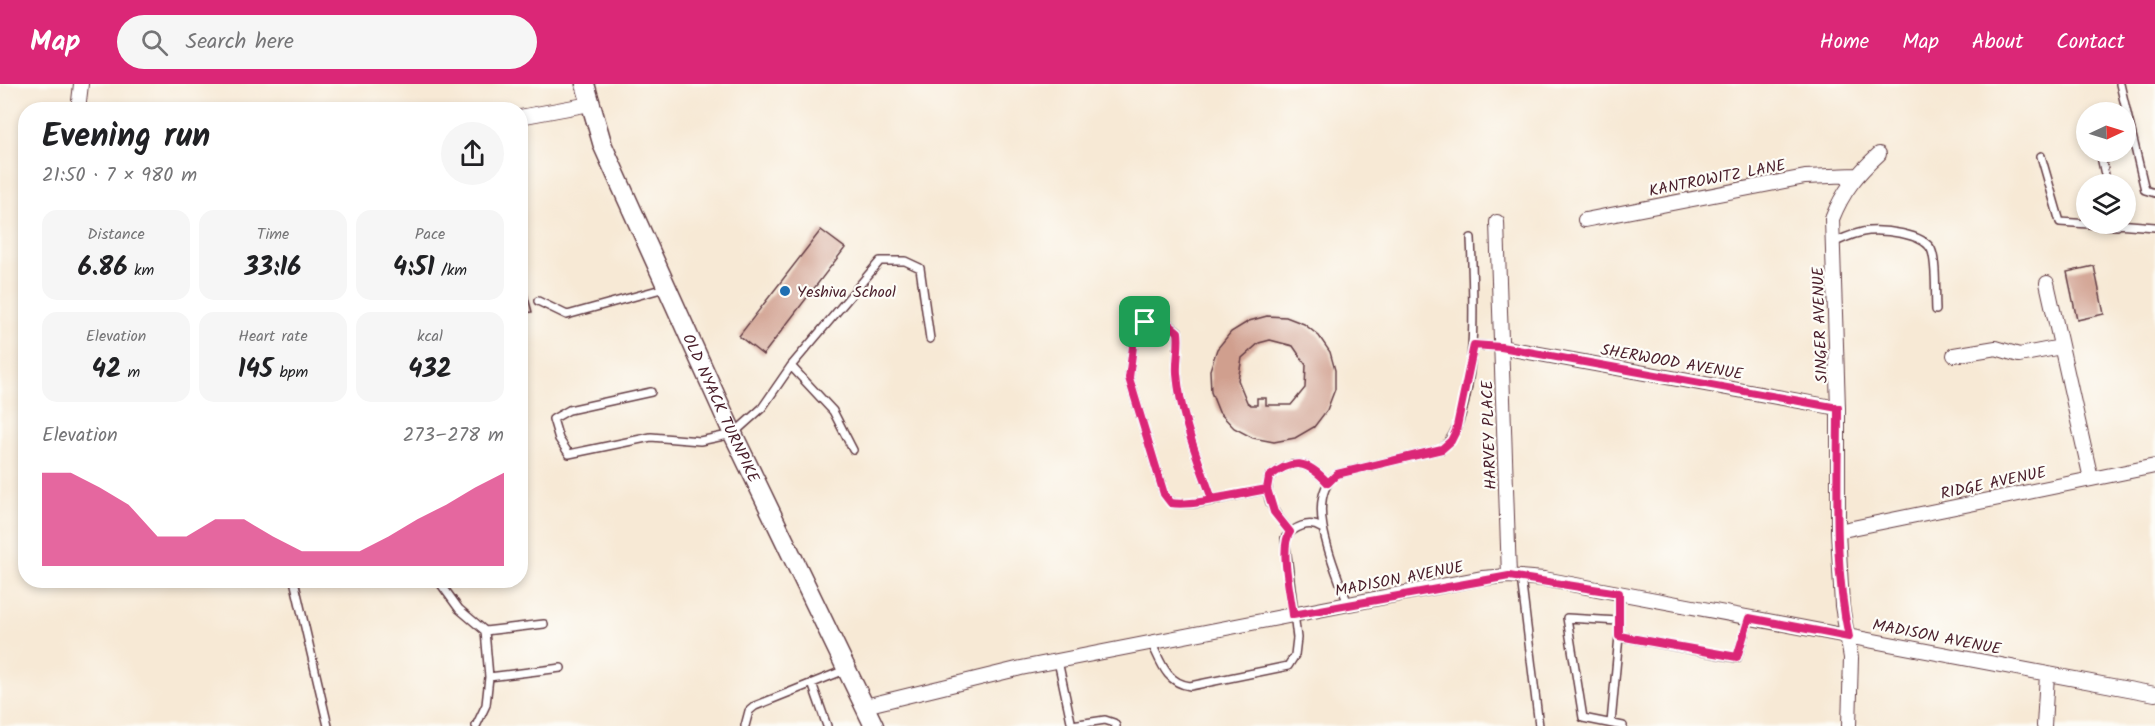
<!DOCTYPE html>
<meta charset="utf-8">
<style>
body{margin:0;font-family:Kalam,sans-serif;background:#f6f6f6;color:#202124;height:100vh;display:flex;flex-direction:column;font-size:22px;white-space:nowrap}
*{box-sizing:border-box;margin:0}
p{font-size:20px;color:#757577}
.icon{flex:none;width:33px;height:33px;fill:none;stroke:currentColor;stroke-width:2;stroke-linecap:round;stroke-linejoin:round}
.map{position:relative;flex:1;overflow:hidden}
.side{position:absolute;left:18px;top:18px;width:510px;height:486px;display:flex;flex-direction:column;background:#fff;border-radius:24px;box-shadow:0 3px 9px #0003}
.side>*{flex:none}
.needle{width:39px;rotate:86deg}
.buttons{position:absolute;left:2076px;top:18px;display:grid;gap:12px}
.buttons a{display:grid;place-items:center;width:60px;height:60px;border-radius:50%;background:#fff;box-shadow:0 3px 9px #0003;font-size:30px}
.pin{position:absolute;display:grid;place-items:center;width:51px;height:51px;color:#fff;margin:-26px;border-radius:12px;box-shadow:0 3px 9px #0006}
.round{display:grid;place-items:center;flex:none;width:63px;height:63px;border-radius:32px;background:#f6f6f6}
.summary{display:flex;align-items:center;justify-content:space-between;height:102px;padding:0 24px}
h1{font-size:33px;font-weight:600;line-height:45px}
.figures{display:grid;grid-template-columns:repeat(3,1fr);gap:9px;height:102px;padding:6px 24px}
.figures div{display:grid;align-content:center;border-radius:15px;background:#f6f6f6;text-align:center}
.figures b{font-size:26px;font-weight:600}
.figures small{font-size:16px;font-weight:400}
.figures p{font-size:16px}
.chart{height:168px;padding:12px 24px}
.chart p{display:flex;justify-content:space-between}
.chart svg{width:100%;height:108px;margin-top:6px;fill:#db2777;opacity:.7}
header{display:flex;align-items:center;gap:36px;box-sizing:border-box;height:84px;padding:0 30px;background:#db2777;color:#fff}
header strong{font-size:28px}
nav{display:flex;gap:33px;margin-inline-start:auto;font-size:21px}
.search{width:420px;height:54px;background:#f6f6f6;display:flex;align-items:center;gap:15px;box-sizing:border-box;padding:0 21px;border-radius:33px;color:#757577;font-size:22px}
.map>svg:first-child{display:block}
.building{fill:#d09f8e;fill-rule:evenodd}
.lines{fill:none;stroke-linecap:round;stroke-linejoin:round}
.lane-casing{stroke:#643d44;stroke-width:10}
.street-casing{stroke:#643d44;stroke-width:16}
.secondary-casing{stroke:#643d44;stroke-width:21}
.lane{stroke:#fff;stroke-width:7}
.street{stroke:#fff;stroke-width:14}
.secondary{stroke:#fff;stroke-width:18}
.route-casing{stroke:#fff;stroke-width:12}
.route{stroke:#db2777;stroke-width:8}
.poi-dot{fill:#1f6fb2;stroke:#fdfcf7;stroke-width:2}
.labels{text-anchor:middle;stroke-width:4.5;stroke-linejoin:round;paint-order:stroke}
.street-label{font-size:16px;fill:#4a1f2b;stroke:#fdfcf7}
.poi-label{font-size:16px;fill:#4a1f2b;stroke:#fdfcf7;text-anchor:start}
</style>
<header>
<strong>Map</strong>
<div class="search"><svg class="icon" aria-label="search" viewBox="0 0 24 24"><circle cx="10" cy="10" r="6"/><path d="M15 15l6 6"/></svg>Search here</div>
<nav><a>Home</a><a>Map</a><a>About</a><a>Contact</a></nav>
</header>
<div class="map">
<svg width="2155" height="642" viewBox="0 0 2155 642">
<rect width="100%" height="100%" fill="#fdfcf7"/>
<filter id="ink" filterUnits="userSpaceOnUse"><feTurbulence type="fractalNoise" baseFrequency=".0167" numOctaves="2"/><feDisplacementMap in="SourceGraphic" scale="12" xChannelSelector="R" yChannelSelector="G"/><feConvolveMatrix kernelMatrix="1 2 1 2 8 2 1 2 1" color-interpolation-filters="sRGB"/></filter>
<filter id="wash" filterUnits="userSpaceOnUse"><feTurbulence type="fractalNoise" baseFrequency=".008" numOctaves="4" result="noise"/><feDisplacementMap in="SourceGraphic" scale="24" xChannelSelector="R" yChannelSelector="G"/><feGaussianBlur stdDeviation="1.35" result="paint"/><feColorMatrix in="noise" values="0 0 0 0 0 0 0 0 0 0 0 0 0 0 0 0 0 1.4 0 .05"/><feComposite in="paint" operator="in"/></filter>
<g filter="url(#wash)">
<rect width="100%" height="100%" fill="#f7e9d5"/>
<g id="blocks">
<!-- building -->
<path class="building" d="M821,146L845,164L763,271L739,252Z
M2094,182L2104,230L2077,236L2067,188Z
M526,206L532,228L520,230V207Z
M1267,232L1286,233L1304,240L1319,252L1330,268L1335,286V305L1327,326L1314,343L1295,354L1274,358L1253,354L1234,344L1219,328L1211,308L1210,286L1217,265L1231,248L1249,237ZM1270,256L1293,262L1306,281L1305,304L1291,321H1266V314H1257V321H1251L1247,318L1238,296L1242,274L1259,259Z"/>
</g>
</g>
<g filter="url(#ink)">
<use href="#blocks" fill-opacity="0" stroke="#643d44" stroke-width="1.5"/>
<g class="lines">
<defs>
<path id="lane" d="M2120,0L2145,106L2155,109
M2100,68L2107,100
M2041,72L2060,138L2117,142
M2117,140L2155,143
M1833,159C1844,154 1856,148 1869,147C1884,146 1922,149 1931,165C1937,177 1935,212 1936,226
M538,217L567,231L665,204
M1474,261L1501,263
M791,282L833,327L853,366
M651,308L569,326L553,335L559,355L569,370L651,353L700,357L733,350L762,324L791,282L880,177H905L920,184L930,255
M1212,415C1198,375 1180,332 1177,289C1176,275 1180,261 1178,247L1166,238H1145L1135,247L1129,294L1164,410C1168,415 1171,420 1179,420C1202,421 1242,410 1267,405
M1290,448C1275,428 1264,420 1269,393C1293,374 1307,376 1328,399
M1521,493L1539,642
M294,496L328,642
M438,496L459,525L485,547
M1619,509V552
M1348,520C1337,489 1301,415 1337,390L1442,365C1481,329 1473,205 1471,154
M1619,537L1567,534L1583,634L1623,642
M1151,558C1161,578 1166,599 1190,602L1288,582L1295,571L1297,554L1285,454C1294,443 1309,436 1321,444
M1058,577L1072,642
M489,593L485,547L544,540
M812,599L827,642
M1611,639L1619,552L1737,574L1749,534
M1072,641L1105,636L1114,639L1116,642
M476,642L486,621L489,593L561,584
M745,642L749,627L755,622L845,586"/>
<path id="street" d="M78,26L81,0
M520,33L590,20
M1585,136L1805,93L1856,91
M1497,138L1509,492
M2047,199L2091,395
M1501,263L1838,324
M1954,271L1996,264L2019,271L2061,263
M1838,447L2155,382
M865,622L1021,584L1482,494L1509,492L1544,495L2155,610
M1849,642L1851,574L1842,522L1838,447V324L1832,135C1843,107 1857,90 1879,70
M2044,642L2047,590"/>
<g id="secondary">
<path id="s1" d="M585,0L603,62L733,350L874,642"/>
</g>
</defs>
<!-- lane casing -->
<use href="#lane" class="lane-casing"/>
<!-- street casing -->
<use href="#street" class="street-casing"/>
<!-- secondary casing -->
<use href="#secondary" class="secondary-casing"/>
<!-- lane -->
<use href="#lane" class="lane"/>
<!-- street -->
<use href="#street" class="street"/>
<!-- secondary -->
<use href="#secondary" class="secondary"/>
</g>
</g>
<g class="lines" filter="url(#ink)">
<defs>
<path id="route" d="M1145,238H1166L1178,248C1180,261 1176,275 1177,289C1180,332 1198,375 1212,415L1267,405L1274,428L1290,448C1279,463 1291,511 1293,531L1509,492L1619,509V552L1737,573L1749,534L1849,553C1833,479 1838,400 1838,324L1501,263L1474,261L1456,347L1451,357L1442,365L1337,390L1328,399C1307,376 1293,374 1269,393L1267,405C1243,409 1193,423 1171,419L1164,410L1129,294L1135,247L1145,238"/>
</defs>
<!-- route casing -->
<use href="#route" class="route-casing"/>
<!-- route -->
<use href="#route" class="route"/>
</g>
<!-- markers -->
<circle class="poi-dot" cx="785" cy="207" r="6"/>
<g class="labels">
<!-- street labels -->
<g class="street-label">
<text transform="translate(1717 93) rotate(-11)" y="6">KANTROWITZ LANE</text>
<text transform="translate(1819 241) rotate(-92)" y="6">SINGER AVENUE</text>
<text transform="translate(1672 277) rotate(10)" y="6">SHERWOOD AVENUE</text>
<text dy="6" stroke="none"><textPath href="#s1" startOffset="352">OLD NYACK TURNPIKE</textPath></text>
<text transform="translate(1488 351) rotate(-92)" y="6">HARVEY PLACE</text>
<text transform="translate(1993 398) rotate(-12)" y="6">RIDGE AVENUE</text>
<text transform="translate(1399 494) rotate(-11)" y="6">MADISON AVENUE</text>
<text transform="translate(1937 552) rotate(11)" y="6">MADISON AVENUE</text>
</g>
<!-- poi labels -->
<g class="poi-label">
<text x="797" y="213">Yeshiva School</text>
</g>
</g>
</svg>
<div class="buttons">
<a><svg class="needle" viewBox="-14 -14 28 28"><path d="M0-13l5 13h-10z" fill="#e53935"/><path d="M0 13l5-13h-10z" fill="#757577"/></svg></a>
<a><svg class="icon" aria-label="layers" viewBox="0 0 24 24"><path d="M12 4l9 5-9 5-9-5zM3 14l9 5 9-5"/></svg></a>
</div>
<div class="pin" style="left:1145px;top:238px;background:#1e9e55"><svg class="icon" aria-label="arrive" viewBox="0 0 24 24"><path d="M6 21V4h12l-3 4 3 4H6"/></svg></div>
<section class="side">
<div class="summary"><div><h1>Evening run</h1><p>21:50 · 7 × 980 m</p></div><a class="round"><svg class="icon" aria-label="share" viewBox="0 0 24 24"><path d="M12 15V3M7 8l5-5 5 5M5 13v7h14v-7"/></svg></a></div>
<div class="figures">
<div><p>Distance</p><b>6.86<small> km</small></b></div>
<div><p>Time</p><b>33:16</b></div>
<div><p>Pace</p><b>4:51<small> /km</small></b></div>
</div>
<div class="figures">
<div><p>Elevation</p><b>42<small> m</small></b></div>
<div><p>Heart rate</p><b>145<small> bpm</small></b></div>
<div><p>kcal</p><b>432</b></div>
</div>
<div class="chart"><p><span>Elevation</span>273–278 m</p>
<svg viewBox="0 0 160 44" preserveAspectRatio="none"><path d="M0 44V6L10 6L20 12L30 19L40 32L50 32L60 25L70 25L80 32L90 38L100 38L110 38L120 32L130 25L140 19L150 12L160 6V44z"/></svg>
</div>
</section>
</div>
